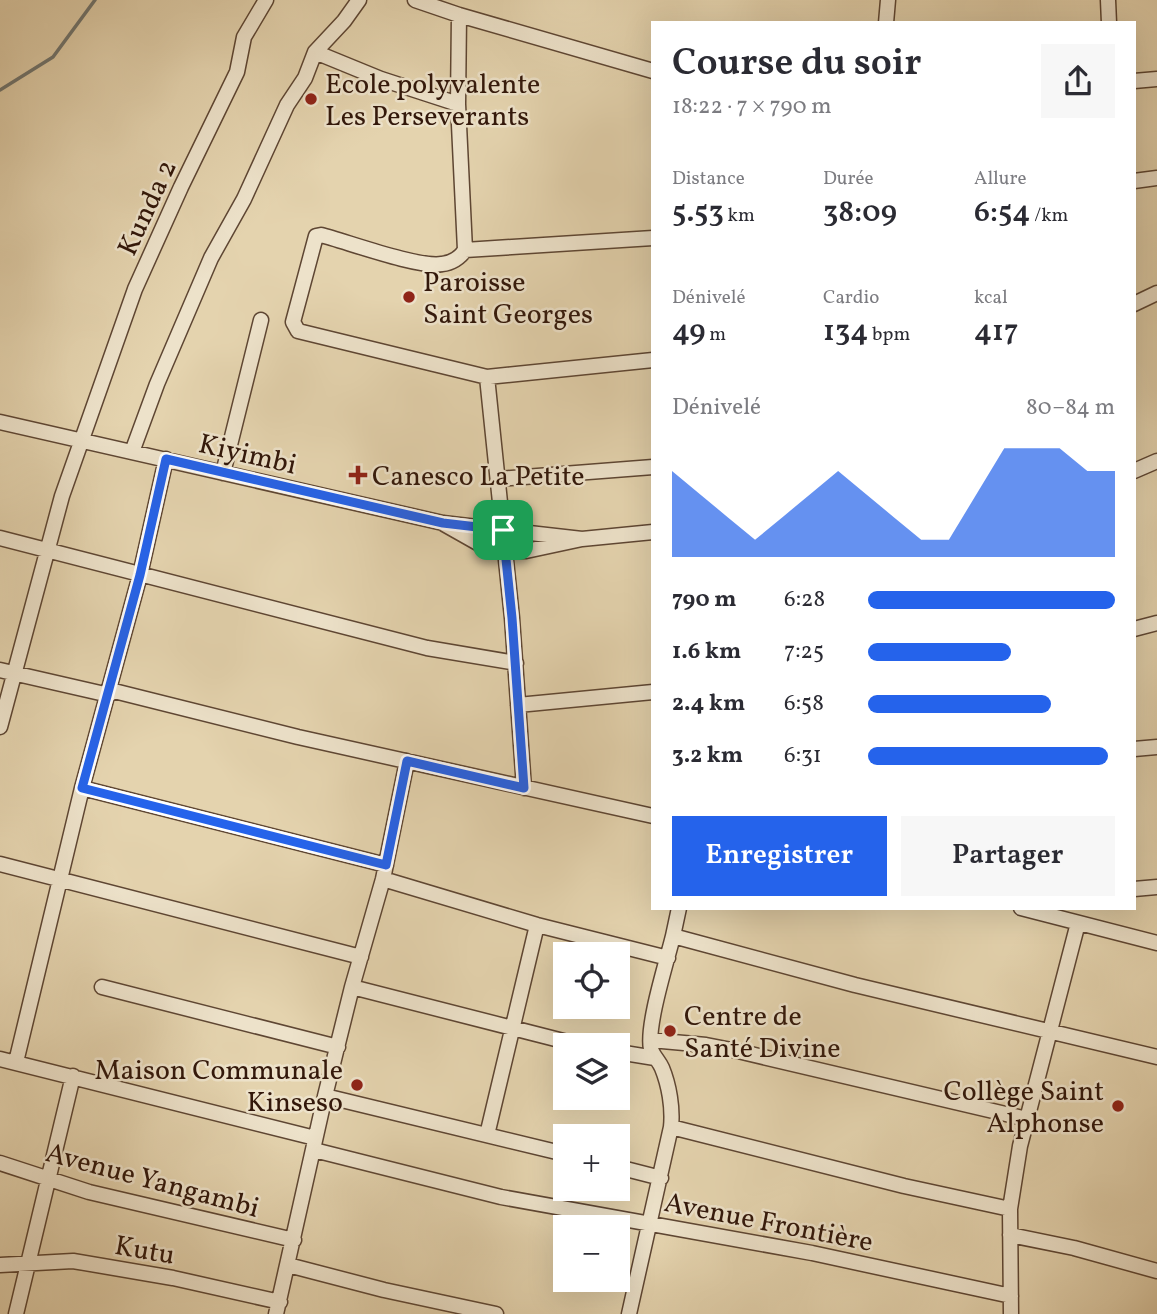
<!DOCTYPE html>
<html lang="fr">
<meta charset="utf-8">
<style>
body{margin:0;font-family:Vollkorn,serif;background:#f7f7f7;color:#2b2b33;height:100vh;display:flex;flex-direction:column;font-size:26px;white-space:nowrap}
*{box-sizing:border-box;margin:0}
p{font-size:23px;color:#7c7c81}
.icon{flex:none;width:38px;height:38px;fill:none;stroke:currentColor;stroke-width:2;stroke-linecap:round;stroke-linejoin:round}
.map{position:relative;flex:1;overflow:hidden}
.panel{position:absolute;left:651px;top:21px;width:485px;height:889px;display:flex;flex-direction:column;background:#fff;border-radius:0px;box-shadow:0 7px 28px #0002}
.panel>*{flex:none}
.fabs{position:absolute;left:553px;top:942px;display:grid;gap:14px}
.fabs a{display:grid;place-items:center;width:77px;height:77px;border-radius:0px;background:#fff;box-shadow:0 7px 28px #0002;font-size:35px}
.pin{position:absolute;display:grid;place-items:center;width:60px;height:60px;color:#fff;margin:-30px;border-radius:14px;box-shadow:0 4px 10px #0006}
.round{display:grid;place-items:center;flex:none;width:74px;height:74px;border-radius:0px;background:#f7f7f7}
.headline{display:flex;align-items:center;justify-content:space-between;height:119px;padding:0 21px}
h1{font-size:38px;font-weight:600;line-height:52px}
.stats{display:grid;grid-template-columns:repeat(3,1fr);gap:10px;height:119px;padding:7px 21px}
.stats div{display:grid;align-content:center}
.stats b{font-size:30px;font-weight:600}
.stats small{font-size:19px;font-weight:400}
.stats p{font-size:19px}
.chart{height:196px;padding:14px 21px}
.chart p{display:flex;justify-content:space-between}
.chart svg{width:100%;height:126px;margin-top:7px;fill:#2563eb;opacity:.7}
.primary-button{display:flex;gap:14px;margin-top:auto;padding:14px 21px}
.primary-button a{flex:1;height:80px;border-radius:0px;background:#2563eb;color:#fff;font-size:28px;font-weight:600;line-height:80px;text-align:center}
.primary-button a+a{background:#f7f7f7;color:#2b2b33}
ul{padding:0 21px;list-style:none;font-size:23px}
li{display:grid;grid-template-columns:112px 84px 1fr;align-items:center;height:52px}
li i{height:18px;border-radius:9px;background:#2563eb}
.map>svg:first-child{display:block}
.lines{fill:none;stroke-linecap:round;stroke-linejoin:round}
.stream{stroke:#707671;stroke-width:3.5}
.minor-casing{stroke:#5e4633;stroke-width:17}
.minor{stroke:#ede2ca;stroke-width:14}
.route-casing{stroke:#fff;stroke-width:14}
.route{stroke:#2563eb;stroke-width:9}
.poi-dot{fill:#8f2418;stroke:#ede2ca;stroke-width:2.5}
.labels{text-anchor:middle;stroke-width:5;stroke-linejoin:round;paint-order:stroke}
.poi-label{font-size:28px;fill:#32170a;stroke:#ede2ca;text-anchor:start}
.street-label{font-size:28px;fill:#32170a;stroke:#ede2ca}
</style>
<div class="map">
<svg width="1157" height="1314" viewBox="0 0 1157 1314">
<rect width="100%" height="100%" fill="#e4d3ae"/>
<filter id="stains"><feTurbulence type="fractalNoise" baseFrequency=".00286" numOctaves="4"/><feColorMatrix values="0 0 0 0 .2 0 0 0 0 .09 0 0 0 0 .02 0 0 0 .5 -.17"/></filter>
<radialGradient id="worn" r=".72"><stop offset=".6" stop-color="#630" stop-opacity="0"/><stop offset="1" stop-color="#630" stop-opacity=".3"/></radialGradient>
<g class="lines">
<!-- stream -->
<path class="stream" d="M0,90L53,57L95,0"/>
<defs>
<path id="minor" d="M415,0L459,15L653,71
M1108,0L1109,23
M459,15L458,104L465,250C460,258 451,263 442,264C418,268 348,242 321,235L316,236L293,322L298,331L487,377L653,360
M886,23L888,0
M315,52L381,79L458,104
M1134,81L1157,79
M1134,181L1157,178
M465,250L653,238
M1134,304L1157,293
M487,377L512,618L524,788
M0,422L443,523L582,539
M132,452L157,384L211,258L244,199L287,105L305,78L315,52L344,21L359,0
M1134,471L1157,461
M223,473L261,320
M499,479L653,467
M444,524L483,546L505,551H526L582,539L653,532
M0,538L427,648L516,663
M1134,629L1157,623
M0,670L109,695
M110,690L298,737L653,816
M518,705L653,692
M0,727L62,496L135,289L181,187L237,72L244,37L266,0
M1134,749L1157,747
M82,788L386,865
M0,864L361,957
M383,879L537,925L668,958
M1134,889L1157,887
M1021,908L1157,943
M673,936L679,908
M102,987L338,1047
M352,987L579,1045
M651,1040L706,1045L742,1052L1027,1119
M618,1052L655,1058
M0,1059L315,1138
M16,1062L82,788L140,575L166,459
M325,1096L565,1154
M671,1127L904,1186L1010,1209
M487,1135L537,925
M314,1150L501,1197L812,1253L1011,1296
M0,1163L89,1192L294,1240
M618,1167L661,1178
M1010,1235L1074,1248L1157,1271
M0,1265L73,1261L173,1278L280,1302
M288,1265L384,1290L496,1314
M16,1314L73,1076
M276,1314L325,1096L352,987L383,879L407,761
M629,1314L671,1127C673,1108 669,1085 662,1068C659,1061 653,1056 651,1049C646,1026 667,961 673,936L855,985L1157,1057
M1011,1314L1010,1209L1020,1146L1078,923"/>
</defs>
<!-- minor casing -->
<use href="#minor" class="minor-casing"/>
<!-- minor -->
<use href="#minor" class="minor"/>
</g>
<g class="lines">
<defs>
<path id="route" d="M166,459L443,523L503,530L512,618L524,788L407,761L386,865L82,788L140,575Z"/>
</defs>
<!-- route casing -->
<use href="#route" class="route-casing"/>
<!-- route -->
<use href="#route" class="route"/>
</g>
<!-- markers -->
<g class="poi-dot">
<circle cx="311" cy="99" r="7"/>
<circle cx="409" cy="297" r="7"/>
<path d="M354.5 464.5h7v7h7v7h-7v7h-7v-7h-7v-7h7z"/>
<circle cx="670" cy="1031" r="7"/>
<circle cx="357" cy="1085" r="7"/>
<circle cx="1118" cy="1106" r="7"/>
</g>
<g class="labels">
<!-- poi labels -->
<g class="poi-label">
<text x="325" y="93">Ecole polyvalente<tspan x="325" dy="32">Les Perseverants</tspan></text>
<text x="423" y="291">Paroisse<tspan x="423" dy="32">Saint Georges</tspan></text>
<text x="372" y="485">Canesco La Petite</text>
<text x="684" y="1025">Centre de<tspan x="684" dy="32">Santé Divine</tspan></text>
<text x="343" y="1079" text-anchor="end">Maison Communale<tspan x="343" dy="32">Kinseso</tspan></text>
<text x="1104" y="1100" text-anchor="end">Collège Saint<tspan x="1104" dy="32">Alphonse</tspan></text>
</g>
<!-- street labels -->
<g class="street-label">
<text transform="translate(146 207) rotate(-65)" y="10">Kunda 2</text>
<text transform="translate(248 453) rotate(13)" y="10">Kiyimbi</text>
<text transform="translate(153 1179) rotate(15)" y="10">Avenue Yangambi</text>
<text transform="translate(769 1221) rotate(11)" y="10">Avenue Frontière</text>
<text transform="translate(145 1249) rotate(10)" y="10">Kutu</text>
</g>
</g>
<rect width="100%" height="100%" filter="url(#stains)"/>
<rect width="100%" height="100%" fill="url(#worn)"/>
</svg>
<div class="fabs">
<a><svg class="icon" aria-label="locate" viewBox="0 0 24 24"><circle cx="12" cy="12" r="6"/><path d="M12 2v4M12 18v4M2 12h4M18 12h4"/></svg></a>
<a><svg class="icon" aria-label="layers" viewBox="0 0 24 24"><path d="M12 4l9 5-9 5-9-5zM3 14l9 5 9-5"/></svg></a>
<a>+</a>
<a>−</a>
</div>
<div class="pin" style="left:503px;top:530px;background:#1e9e55"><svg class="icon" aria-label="arrive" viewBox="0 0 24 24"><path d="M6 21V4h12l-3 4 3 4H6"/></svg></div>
<section class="panel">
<div class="headline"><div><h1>Course du soir</h1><p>18:22 · 7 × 790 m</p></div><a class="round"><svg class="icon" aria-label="share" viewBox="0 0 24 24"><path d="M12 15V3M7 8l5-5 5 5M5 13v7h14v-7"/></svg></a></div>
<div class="stats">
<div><p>Distance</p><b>5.53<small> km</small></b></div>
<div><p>Durée</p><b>38:09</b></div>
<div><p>Allure</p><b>6:54<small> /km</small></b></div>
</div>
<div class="stats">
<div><p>Dénivelé</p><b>49<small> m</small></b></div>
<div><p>Cardio</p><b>134<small> bpm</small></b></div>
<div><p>kcal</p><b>417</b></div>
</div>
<div class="chart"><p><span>Dénivelé</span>80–84 m</p>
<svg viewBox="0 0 160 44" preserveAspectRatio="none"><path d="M0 44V14L10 22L20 30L30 38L40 30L50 22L60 14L70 22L80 30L90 38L100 38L110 22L120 6L130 6L140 6L150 14L160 14V44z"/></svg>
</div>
<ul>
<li><b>790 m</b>6:28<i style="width:100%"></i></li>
<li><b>1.6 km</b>7:25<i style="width:58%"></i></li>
<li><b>2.4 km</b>6:58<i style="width:74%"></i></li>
<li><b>3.2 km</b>6:31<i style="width:97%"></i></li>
</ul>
<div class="primary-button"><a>Enregistrer</a><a>Partager</a></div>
</section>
</div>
